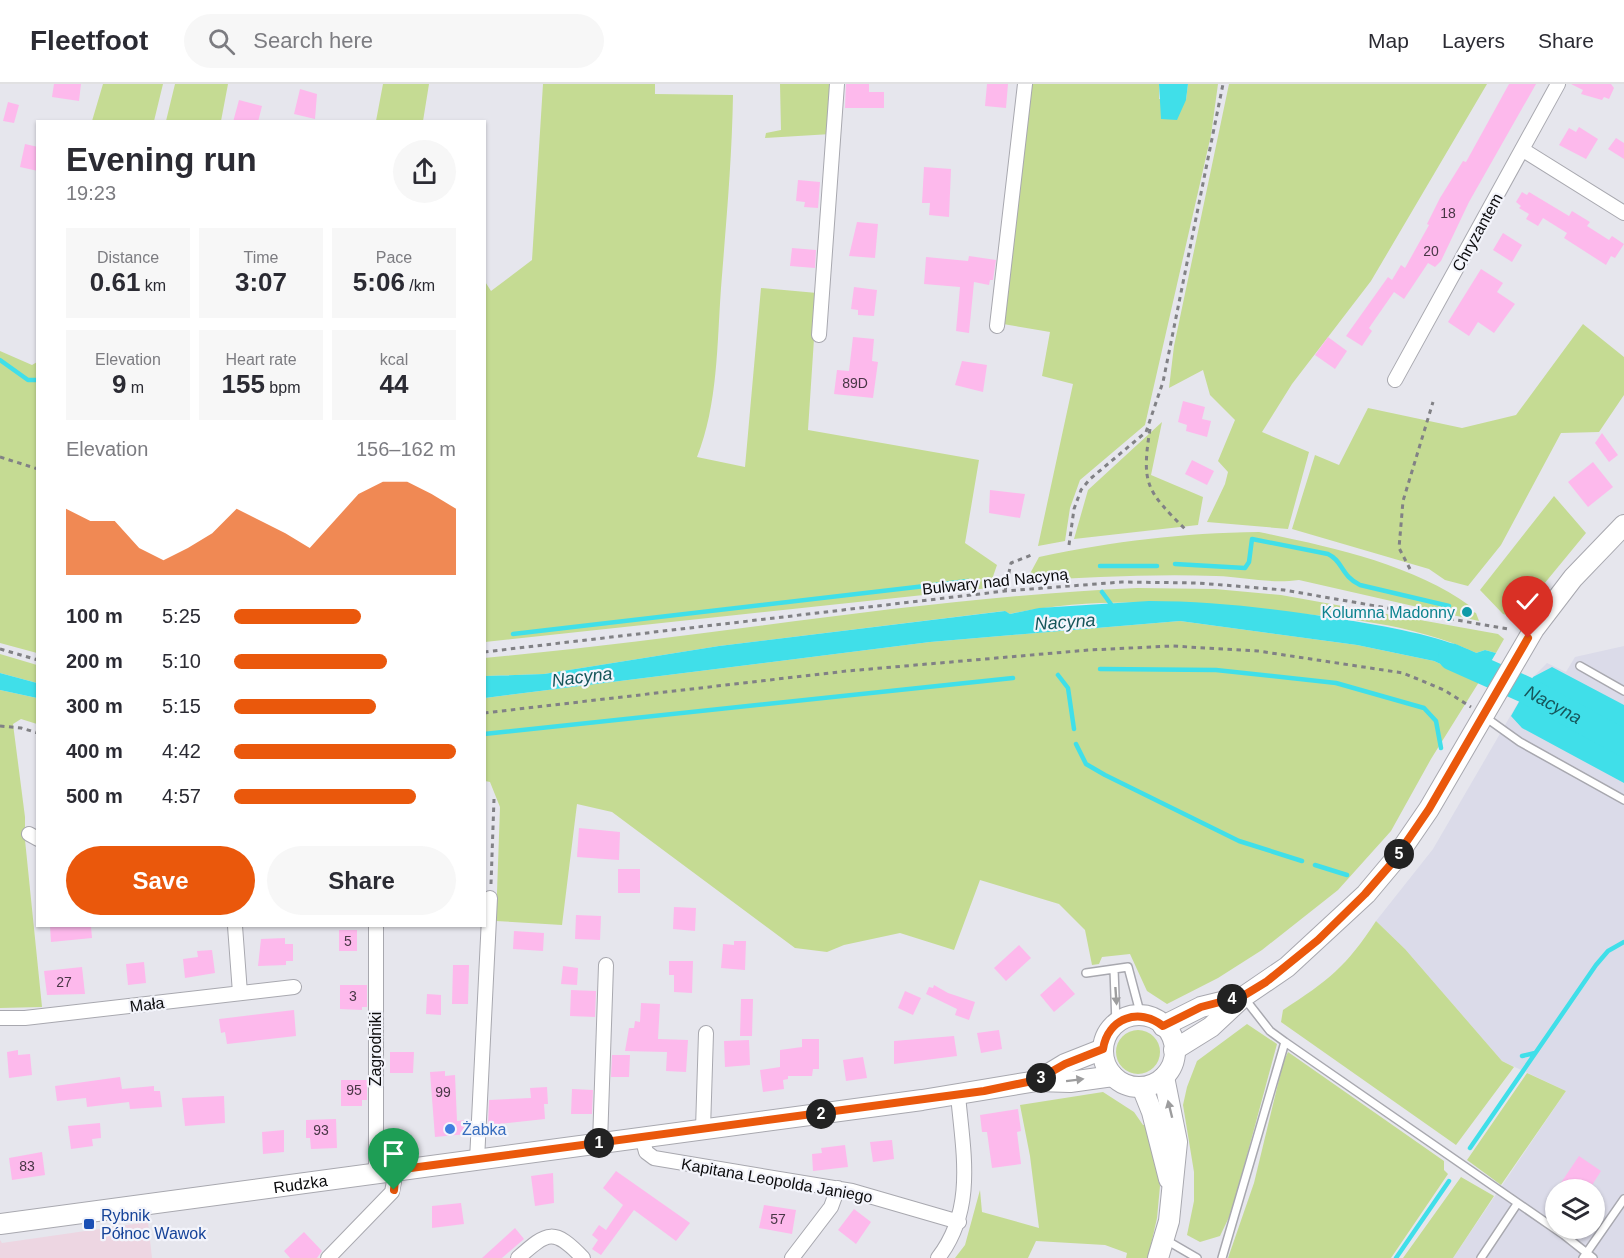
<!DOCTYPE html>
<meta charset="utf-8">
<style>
body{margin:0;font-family:Helvetica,sans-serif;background:#f7f7f7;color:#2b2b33;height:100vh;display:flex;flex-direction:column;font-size:22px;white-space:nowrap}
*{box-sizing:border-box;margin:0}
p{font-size:20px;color:#7c7c81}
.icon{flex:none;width:33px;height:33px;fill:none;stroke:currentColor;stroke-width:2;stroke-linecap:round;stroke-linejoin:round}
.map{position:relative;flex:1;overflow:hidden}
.sheet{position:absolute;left:36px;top:36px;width:450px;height:807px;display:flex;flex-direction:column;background:#fff;border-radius:0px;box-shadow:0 2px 4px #0004}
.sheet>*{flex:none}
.buttons{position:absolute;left:1545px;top:1095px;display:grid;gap:12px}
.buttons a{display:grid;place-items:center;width:60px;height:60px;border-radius:50%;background:#fff;box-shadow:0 2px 4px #0004;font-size:30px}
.pin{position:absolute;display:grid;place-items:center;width:51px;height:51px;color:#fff;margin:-62px -26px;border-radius:50% 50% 50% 0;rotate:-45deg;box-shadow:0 0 6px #0007}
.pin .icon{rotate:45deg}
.km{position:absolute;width:30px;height:30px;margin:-15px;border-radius:50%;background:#222;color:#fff;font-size:16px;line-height:30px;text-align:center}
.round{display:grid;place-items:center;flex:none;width:63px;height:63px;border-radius:32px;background:#f7f7f7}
.head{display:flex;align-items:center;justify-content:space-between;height:102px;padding:0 30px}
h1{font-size:33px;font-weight:600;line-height:45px}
.metrics{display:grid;grid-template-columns:repeat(3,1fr);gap:9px;height:102px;padding:6px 30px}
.metrics div{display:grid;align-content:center;border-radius:0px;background:#f7f7f7;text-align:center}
.metrics b{font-size:26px;font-weight:600}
.metrics small{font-size:16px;font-weight:400}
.metrics p{font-size:16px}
.chart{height:168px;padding:12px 30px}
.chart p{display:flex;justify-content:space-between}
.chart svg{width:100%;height:108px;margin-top:6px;fill:#ea580c;opacity:.7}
.cta{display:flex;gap:12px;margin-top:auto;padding:12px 30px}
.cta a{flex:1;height:69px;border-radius:36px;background:#ea580c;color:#fff;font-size:24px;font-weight:600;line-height:69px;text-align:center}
.cta a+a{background:#f7f7f7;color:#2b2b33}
ul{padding:0 30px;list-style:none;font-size:20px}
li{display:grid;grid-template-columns:96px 72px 1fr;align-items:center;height:45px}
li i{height:15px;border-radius:8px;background:#ea580c}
header{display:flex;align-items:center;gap:36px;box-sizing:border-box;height:84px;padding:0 30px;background:#fff;border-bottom:2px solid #e1e1e2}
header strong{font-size:28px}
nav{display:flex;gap:33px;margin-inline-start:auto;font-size:21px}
.search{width:420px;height:54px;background:#f7f7f7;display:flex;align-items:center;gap:15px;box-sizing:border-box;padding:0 21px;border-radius:33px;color:#7c7c81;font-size:22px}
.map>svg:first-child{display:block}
.commercial{fill:#edd6e2}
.built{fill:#dbdbe9;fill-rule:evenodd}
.green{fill:#c5db93}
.water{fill:#40dfe9}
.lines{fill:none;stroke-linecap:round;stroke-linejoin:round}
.stream{stroke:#40dfe9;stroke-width:4.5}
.river{stroke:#40dfe9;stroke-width:27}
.building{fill:#fdb9ec}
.service-casing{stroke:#a8a8af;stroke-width:10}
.minor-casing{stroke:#a8a8af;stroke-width:16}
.secondary-casing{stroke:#a8a8af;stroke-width:22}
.path{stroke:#818185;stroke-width:3;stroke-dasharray:4.5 4.5;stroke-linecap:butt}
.service{stroke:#fff;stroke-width:7}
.minor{stroke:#fff;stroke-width:14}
.secondary{stroke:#fff;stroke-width:20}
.oneway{fill:#9d9d9e}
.route-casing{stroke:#fff;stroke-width:12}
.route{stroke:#ea580c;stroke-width:8}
.culture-dot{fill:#0f9aa8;stroke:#f3f4fb;stroke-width:2}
.shop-dot{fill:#3f7fe0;stroke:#f3f4fb;stroke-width:2}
.transit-dot{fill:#1a4fb4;stroke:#f3f4fb;stroke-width:2}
.labels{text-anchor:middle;stroke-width:4.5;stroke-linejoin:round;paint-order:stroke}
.number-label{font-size:14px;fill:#483645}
.street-label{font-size:16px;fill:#0b0b0d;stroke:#f3f4fb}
.culture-label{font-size:16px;fill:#0d838f;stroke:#f3f4fb;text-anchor:end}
.shop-label{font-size:16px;fill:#366cbe;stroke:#f3f4fb;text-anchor:start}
.transit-label{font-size:16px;fill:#164399;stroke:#f3f4fb;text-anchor:start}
.water-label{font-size:18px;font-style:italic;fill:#16565b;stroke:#f3f4fb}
</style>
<header>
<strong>Fleetfoot</strong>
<div class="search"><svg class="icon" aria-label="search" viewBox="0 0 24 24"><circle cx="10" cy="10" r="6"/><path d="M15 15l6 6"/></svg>Search here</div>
<nav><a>Map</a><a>Layers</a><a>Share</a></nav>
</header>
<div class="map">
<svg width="1624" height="1174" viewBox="0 0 1624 1174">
<rect width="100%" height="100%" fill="#e6e6ed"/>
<!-- commercial -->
<path class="commercial" d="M148,1138L152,1174H0V1156L2,1159Z"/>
<!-- built -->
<path class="built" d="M1624,562V1174H1453L1566,1007L1502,977L1405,865L1376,837L1433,765L1533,593L1547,579L1566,588L1575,573ZM1556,1106H1594V1144H1556Z"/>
<!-- green -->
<path class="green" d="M103,0H163L154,37H92Z
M175,0H228L221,37H166Z
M383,0H429L423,37H376Z
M543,0H655V10L733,11C732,76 726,140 721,204C717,259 718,321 697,373L745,383L761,204L817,209L808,346L979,376L965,459L997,481L989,504L485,558L484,196L491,207L532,176Z
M780,0H833L831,50L765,54L766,49L781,46Z
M1032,0H1159V15L1186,16L1188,0H1218L1211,51L1145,341L1080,396L1070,424L1065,457L1038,462L1073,300L1042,292L1050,248L1003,240Z
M1229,0H1487L1371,197L1292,300L1262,348L1309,368L1288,445L1207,438L1225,400L1228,388L1218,377L1235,336L1210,311L1203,286L1169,304L1174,262Z
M1583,240L1624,273V311L1599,348L1561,349L1501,461L1468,502L1445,496L1429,485L1292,445L1315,371L1339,381L1368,324L1462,344L1516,331Z
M0,267L32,281L37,278V569L0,559Z
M1162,338L1151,391L1203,413L1198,441L1074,455L1088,406Z
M1554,412L1586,449L1516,534L1503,530L1480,506Z
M1259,448C1327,462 1413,480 1470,522L1469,526L1476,529L1479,537L1299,496C1269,500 1246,493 1216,492C1153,490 1089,493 1026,497L1039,473C1116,457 1181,449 1259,448Z
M1137,504L1215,505L1281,511L1498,550L1504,555L1496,569L1485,566L1476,569C1411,538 1330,532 1259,526C1174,519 1094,512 1010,530L1004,527L719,562L544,590L485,592L484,574C702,554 918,514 1137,504Z
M1180,537L1357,561L1434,577L1479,598L1431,675L1391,747L1338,806L1262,866L1218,894L1167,920L1147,907L1130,870L1102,873L1099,880L1092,881L1085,846L1059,820L980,796L954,866L900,849L844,861L827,868L795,864L612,728L577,720L562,841L496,837L500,723L490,698L485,697V614L930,558Z
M0,570L37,581V599L0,589Z
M0,606L37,614V640L21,635L13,640L25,733V756L42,923L0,924Z
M1376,837L1405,865L1502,977L1514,983L1456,1061L1281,938L1283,926C1329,896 1346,883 1376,837Z
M1247,940L1277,960L1232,1127L1220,1152L1200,1158L1187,1151L1194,1117V1088L1183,1021L1187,1003L1197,977Z
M1116 968a22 22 0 1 1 44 0a22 22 0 1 1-44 0Z
M1288,968L1444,1077V1086L1448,1090L1391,1174H1228L1254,1099L1283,979Z
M1527,989L1566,1007L1501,1101L1467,1076Z
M1103,1008L1134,1028L1143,1041H1150L1160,1102L1157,1134L1148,1174H1126L1127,1169L1105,1161L1036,1157L1028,1174H955L965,1161L980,1106L982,1128L1039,1144L1030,1072L1020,1021Z
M1461,1093L1494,1112L1453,1174H1403Z"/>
<!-- water -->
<path class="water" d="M1159,0H1188L1186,16L1177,36L1161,35Z
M1149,517C1214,517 1278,525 1342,535C1387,543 1435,550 1476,569L1485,566L1496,569L1479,598L1434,577L1357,561L1180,537L930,558L485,614V592L544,590L719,562L1005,527L1010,530L1039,524Z
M1552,583L1624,621V699L1522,644L1511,632L1533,593Z
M0,589L37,599V614L0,606Z"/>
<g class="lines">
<!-- stream -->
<path class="stream" d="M0,276L28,296H38
M1175,480L1245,484L1249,478L1252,455L1328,470C1343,477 1341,492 1360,501L1449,522
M1100,482H1157
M1102,508L1113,523
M513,550L968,497
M1100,585L1216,586L1336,599L1424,624L1436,637L1441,664
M1058,591L1068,604L1074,645
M484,650L1013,594
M1076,660L1086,680L1105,691L1239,757L1302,777
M1315,781L1347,791
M1522,972L1535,969
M1470,1064L1596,881L1608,867L1624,858
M1396,1174L1449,1097"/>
<!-- river -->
<path class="river" id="s1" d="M1452,573L1526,606L1624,659"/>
</g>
<!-- building -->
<path class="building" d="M54,0H81L79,17L52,13Z
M846,0H869V8H884V24H845Z
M987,0H1008L1006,24L985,22Z
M1509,0H1536L1469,118L1441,177L1435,183L1428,179L1404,215L1394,208L1369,244L1372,247L1362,262L1346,252L1388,193L1392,196L1401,181L1405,184L1429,141L1427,140L1440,114L1463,77L1466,78Z
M1571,0H1611L1614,4L1609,15L1604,13L1602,16L1581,10L1583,6Z
M300,5L317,10L315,35L294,30Z
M239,16L262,22L258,38H233Z
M8,18L19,21L14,39L3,37Z
M1579,43L1598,55L1586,75L1559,61L1569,44L1576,48Z
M1616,54L1624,59V75L1608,65Z
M25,60L38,63V87L20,83Z
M924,83L951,85L949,133L929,131L930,119H922Z
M798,96L820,98L818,124L804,123L805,118L796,117Z
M1522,108L1527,111L1529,108L1569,132L1572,127L1590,138L1587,142L1609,156L1612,152L1624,160L1615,174L1611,172L1606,181L1564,154L1567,149L1543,134L1538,142L1526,135L1529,130L1519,124L1521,122L1516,118Z
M857,138L878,140L875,174L849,172Z
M1503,149L1522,161L1512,178L1493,166Z
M792,164L816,166L815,184L790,182Z
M969,172L996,176L993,196H990L989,201L974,198L969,249L956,247L960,203L924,200L926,173L968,177Z
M1481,185L1503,199L1497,208L1515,220L1494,249L1478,238L1469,252L1448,238Z
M854,203L877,206L874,232L858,231V226L851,225Z
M853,253L874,255L872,277L878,278L873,314L834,310L837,286L849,287Z
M1328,253L1347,267L1335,285L1315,271Z
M962,277L987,281L983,308L955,301Z
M1183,317L1205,323L1202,335L1211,337L1207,353L1186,347L1187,341L1178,338Z
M1602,349L1618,371L1609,378L1595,359Z
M1192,376L1214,387L1207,401L1185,390Z
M1593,378L1613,403L1588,423L1568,398Z
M990,406L1025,410L1020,434L989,429Z
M579,744L620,748L619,776L577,773Z
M618,785H640V809H618Z
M674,823L696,824L695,847L673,845Z
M576,831L601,832L600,856L575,855Z
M50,842H91L92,854L51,858Z
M339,846H357V867H339Z
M514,847L544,849L543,867L513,865Z
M285,854V860H293V877H286V881L258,882L261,855Z
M734,857H746L745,886L721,884L723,860L734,861Z
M1019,861L1031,874L1006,897L994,884Z
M212,866L215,889L185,894L183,875L198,873L197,867Z
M669,877H693L692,909L674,908V891H669Z
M144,878L146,899L128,901L126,880Z
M453,881H469L468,920H452Z
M563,882L578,884L577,901L561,900Z
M82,883L85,910L47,911L44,887Z
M1060,893L1075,910L1054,928L1040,911Z
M340,901H367V923H362V926L340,925Z
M934,901L948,909L975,918L969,936L955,931L957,925L926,910L929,903L933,904Z
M571,906L596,907L595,933L570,932Z
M905,907L921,914L913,931L898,924Z
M427,910L441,911V931L426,930Z
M741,915H753L752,952H740Z
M641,919L660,920L658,955L688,956L686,988L666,987L667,968L625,967L629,944H634L635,937L640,938Z
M294,926L296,952L227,960L225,948L221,949L219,935Z
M999,946L1002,965L981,969L977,949Z
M954,952L957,972L894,980V957Z
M802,955H819V985H813L812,992H788V995L783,996L784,1005L763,1008L760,986L780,983V966L802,963Z
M749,956L750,981L725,983L724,957Z
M18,966V971L30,970L32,991L9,994L7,968Z
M390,968H414L413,989H390Z
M612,971H630L629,993H611Z
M863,973L867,994L846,997L843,976Z
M445,987V992L455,991L457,1037L466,1036L467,1050L435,1053L430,988Z
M120,993L122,1005L154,1002V1007H160L162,1023L130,1025L129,1018L87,1023L86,1014L57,1017L55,1002Z
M341,996H367V1016H362V1022H341Z
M547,1003L548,1020H544L545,1035L488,1041L489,1016L531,1014L530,1004Z
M572,1005L593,1006L592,1030H571Z
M224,1012L225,1039L185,1042L182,1014Z
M1018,1025L1021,1047L1017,1048L1021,1080L992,1084L987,1048H982L980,1031Z
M336,1035L337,1064L311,1065L310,1054H306V1036Z
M100,1039L101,1054L92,1055L93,1062L71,1065L68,1042Z
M284,1046V1068L263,1070L262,1048Z
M892,1056L894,1075L873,1078L870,1058Z
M845,1061L848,1083L813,1087L812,1070L822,1069L821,1064Z
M42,1068L45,1091L12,1096L9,1074Z
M1579,1072L1601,1087L1589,1106H1556Z
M616,1087L690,1139L676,1157L634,1126L601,1171L592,1165L598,1156L592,1151L599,1141L606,1146L623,1121L603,1104Z
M553,1089L554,1119L535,1122L531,1092Z
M461,1119L464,1140L432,1144V1122Z
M764,1121L796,1126L792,1150L759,1144Z
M854,1125L871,1138L856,1160L838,1146Z
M515,1144L524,1155L502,1174H482Z
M304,1148L322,1167L317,1174H290L284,1167Z"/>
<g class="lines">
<defs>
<path id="service" d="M1580,582L1624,607
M1485,633L1520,658L1624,716
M1114,885L1116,940
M1086,889L1128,883L1141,932
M1245,915L1270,947L1285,958L1564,1151L1593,1174
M1166,1156L1197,1174
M1222,1174L1285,958
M1481,1174L1517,1120
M1583,1174L1624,1115"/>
<path id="minor" d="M1523,66L1624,129
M997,242L1025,0
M819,251L837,0
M1395,296L1558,0
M29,750L38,755
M235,842L240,909
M376,842V1089
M0,934H25L294,903
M703,1045L706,949
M642,1053L646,1068L654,1074L852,1107L959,1138
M600,1059L606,881
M477,1076L490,814
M328,1174L392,1108L396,1087
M518,1174C548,1147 554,1144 583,1174
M792,1174L831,1123L838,1104
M938,1174C976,1125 963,1068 958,1011"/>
<g id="secondary">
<circle cx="1139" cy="967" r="36"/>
<path d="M1163,942L1201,923L1242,913"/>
<path d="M1174,966L1211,943L1243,913L1287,883L1366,810L1392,779L1429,725L1534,545L1573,494L1624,441"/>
<path d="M1037,997L1065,980L1103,965"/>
<path d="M1142,1003L1152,1028L1169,1095"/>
<path id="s2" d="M0,1140L922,1016L1037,997L1070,998L1113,992"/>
<path d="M1158,1174L1169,1137L1177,1058L1164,993"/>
</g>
</defs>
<!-- service casing -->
<use href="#service" class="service-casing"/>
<!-- minor casing -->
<use href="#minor" class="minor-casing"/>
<!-- secondary casing -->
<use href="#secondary" class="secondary-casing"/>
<!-- path -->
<path class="path" d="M1150,345C1141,401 1147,407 1186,446
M0,373L38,385
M1069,461L1074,425L1081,406L1090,395L1146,348L1163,298L1223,0
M1410,485L1399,464L1403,417L1433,318
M1005,507L1011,479L1034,470
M0,565L38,576
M484,568L1005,507L1122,498L1198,499L1284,506L1508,545
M484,629L847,587L1089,566L1172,562L1258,567L1403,589L1444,606L1471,623
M0,642L21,644L38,649
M491,800L494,715"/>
<!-- service -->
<use href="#service" class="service"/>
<!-- minor -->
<use href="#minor" class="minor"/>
<!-- secondary -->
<use href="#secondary" class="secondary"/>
</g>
<!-- one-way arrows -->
<defs><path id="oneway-solid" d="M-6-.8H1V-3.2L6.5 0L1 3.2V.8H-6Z" transform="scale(1.5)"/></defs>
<g class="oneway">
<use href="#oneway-solid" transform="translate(1116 912) rotate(86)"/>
<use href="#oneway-solid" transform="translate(1075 996) rotate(-7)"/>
<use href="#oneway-solid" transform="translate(1170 1025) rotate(-104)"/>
</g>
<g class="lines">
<defs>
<path id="route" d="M394,1106L396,1086L984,1007L1037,996L1065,980L1103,965C1108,934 1139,923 1163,942L1201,923L1243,912L1266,898L1318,856L1365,810L1392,779L1429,725L1528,554"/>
</defs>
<!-- route casing -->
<use href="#route" class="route-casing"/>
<!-- route -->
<use href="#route" class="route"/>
</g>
<!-- markers -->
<circle class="culture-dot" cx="1467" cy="528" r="6"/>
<circle class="shop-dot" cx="450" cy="1045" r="6"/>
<rect class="transit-dot" x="83" y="1134" width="12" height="12" rx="3"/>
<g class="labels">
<!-- number labels -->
<g class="number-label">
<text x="1448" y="134">18</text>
<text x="1431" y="172">20</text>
<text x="855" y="304">89D</text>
<text x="348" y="862">5</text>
<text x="64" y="903">27</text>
<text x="353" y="917">3</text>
<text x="354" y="1011">95</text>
<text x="443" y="1013">99</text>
<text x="321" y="1051">93</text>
<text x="27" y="1087">83</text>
<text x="778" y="1140">57</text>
</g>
<!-- street labels -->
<g class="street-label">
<text transform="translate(1477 148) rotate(-61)" y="6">Chryzantem</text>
<text transform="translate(995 497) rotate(-6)" y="6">Bulwary nad Nacyną</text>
<text transform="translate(147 920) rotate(-7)" y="6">Mała</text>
<text transform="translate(375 965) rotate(-90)" y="6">Zagrodniki</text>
<text transform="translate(777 1096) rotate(10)" y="6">Kapitana Leopolda Janiego</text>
<text dy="6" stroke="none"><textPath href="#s2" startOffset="303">Rudzka</textPath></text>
</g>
<!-- culture labels -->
<g class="culture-label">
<text x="1455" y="534">Kolumna Madonny</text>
</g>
<!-- shop labels -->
<g class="shop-label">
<text x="462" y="1051">Żabka</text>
</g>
<!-- transit labels -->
<g class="transit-label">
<text x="101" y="1137">Rybnik<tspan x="101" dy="18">Północ Wawok</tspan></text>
</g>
<!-- water labels -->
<g class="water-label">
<text transform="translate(1065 538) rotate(-4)" y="6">Nacyna</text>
<text transform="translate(582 593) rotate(-7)" y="6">Nacyna</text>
<text dy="6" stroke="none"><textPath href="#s1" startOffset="112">Nacyna</textPath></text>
</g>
</g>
</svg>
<div class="buttons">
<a><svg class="icon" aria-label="layers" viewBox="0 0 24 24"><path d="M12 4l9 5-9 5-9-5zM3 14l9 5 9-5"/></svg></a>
</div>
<div class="pin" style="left:394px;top:1106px;background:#1e9e55"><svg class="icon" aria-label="arrive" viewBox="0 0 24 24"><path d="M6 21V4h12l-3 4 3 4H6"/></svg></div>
<div class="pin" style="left:1528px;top:554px;background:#d93025"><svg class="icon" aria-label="check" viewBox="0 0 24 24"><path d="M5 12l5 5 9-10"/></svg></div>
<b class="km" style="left:599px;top:1059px">1</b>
<b class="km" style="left:821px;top:1030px">2</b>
<b class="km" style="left:1041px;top:994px">3</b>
<b class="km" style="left:1232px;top:915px">4</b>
<b class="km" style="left:1399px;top:770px">5</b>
<section class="sheet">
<div class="head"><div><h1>Evening run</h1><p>19:23</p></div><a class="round"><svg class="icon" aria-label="share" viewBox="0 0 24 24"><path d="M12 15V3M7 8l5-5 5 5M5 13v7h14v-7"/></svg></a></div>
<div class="metrics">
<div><p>Distance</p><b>0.61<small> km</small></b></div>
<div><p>Time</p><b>3:07</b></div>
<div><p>Pace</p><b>5:06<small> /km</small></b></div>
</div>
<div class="metrics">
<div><p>Elevation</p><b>9<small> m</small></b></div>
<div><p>Heart rate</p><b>155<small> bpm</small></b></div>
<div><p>kcal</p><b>44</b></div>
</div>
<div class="chart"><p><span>Elevation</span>156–162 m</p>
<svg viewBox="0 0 160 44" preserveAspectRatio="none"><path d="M0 44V17L10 22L20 22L30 33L40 38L50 33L60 27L70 17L80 22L90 27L100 33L110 22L120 11L130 6L140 6L150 11L160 17V44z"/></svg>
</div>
<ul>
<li><b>100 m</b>5:25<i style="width:57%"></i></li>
<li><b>200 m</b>5:10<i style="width:69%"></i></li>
<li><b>300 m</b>5:15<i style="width:64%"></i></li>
<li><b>400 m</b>4:42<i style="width:100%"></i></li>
<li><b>500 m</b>4:57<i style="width:82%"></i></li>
</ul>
<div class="cta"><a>Save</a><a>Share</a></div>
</section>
</div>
